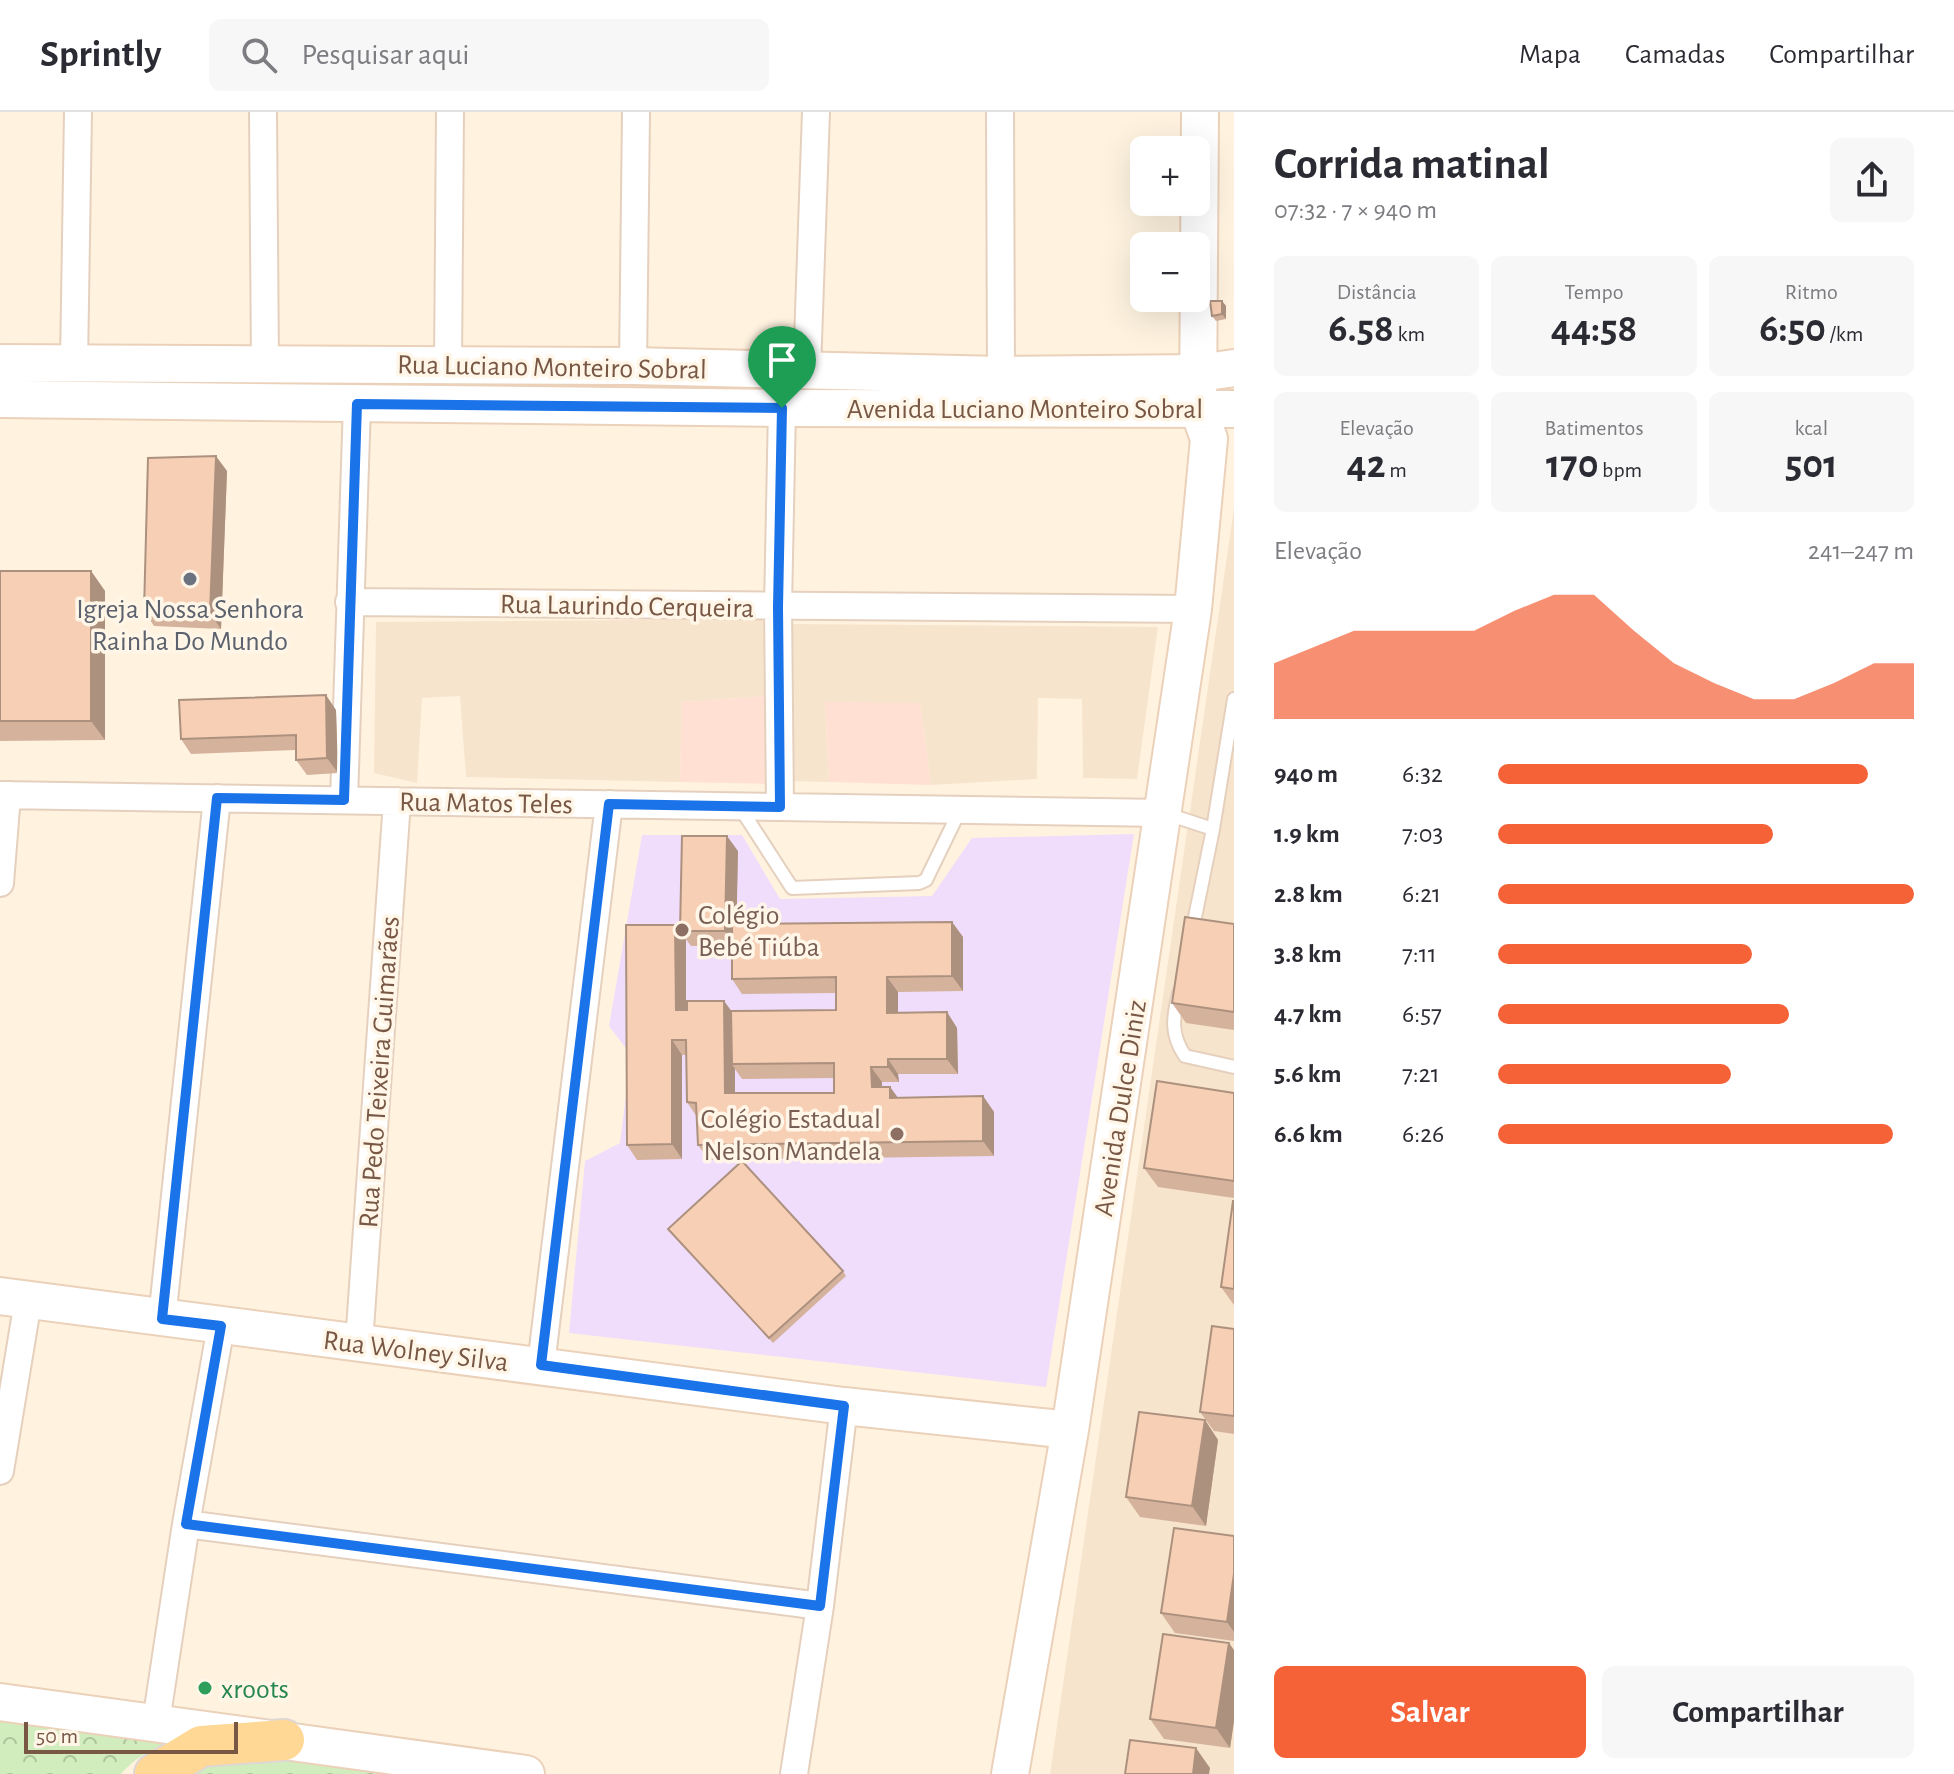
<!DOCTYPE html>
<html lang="pt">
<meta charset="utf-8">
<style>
body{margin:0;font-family:"Alegreya Sans",sans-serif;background:#f7f7f7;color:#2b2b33;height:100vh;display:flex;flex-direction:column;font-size:30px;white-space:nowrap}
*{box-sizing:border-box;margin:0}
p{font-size:26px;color:#7c7c81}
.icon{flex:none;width:44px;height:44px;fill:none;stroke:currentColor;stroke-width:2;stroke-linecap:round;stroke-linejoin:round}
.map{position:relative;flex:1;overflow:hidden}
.side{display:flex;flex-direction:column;background:#fff;width:720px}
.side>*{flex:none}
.buttons{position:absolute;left:1130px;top:24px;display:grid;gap:16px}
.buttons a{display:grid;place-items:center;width:80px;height:80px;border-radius:12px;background:#fff;box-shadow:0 8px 32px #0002;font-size:40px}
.scale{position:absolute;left:24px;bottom:20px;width:214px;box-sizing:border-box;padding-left:8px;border:4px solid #785745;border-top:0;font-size:22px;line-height:28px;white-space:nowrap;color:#785745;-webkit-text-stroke:6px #fff6e8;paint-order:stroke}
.pin{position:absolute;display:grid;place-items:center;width:68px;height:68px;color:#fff;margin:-82px -34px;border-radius:50% 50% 50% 0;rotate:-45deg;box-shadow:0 0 8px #0007}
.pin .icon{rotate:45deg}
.round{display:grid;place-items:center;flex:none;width:84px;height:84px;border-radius:12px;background:#f7f7f7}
.head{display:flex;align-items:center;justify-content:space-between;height:136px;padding:0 40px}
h1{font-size:44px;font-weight:600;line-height:60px}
.figures{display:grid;grid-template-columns:repeat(3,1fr);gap:12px;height:136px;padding:8px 40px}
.figures div{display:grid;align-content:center;border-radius:12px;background:#f7f7f7;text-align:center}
.figures b{font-size:40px;font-weight:600}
.figures small{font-size:22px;font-weight:400}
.figures p{font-size:22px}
.chart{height:224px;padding:16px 40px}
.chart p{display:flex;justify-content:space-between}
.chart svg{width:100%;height:144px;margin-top:8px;fill:#f56238;opacity:.7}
.action{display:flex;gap:16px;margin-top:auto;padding:16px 40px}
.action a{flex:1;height:92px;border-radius:12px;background:#f56238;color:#fff;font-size:32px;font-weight:600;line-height:92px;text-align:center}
.action a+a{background:#f7f7f7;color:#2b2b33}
ul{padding:0 40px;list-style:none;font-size:26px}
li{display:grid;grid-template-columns:128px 96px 1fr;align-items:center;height:60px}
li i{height:20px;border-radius:10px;background:#f56238}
header{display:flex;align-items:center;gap:48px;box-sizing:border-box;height:112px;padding:0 40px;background:#fff;border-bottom:2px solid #e1e1e2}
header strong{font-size:38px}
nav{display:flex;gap:44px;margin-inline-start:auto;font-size:28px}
.search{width:560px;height:72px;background:#f7f7f7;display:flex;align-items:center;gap:20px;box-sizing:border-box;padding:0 28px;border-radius:12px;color:#7c7c81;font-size:30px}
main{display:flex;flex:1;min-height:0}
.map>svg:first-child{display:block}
.residential{fill:#f7e4cd}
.commercial{fill:#ffe0d3}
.education{fill:#f0ddfb}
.park{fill:url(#park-crowns)}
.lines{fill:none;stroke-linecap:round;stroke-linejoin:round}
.lane-casing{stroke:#e5d0be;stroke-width:16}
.street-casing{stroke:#e5d0be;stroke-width:30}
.secondary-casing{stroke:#ebd1ba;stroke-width:40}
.primary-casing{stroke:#dfd7d2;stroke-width:44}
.lane{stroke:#fff;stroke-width:12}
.street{stroke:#fff;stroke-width:26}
.secondary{stroke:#fff;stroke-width:36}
.primary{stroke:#ffd896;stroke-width:40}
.wall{fill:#d4b29c;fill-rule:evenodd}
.shaded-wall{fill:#ad917f}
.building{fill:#f7cfb5;stroke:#ad917f;stroke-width:2}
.route-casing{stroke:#fff;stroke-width:16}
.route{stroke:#1a73e8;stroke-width:10}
.worship-dot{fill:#6b7280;stroke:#fff6e8;stroke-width:3}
.education-dot{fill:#8d6e63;stroke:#fff6e8;stroke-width:3}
.leisure-dot{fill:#2e9e5b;stroke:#fff6e8;stroke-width:3}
.labels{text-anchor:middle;stroke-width:7;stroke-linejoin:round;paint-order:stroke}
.street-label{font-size:28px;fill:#785745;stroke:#fff6e8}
.worship-label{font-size:28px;fill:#5b616d;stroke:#fff6e8}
.education-label{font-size:28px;fill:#785e54;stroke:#fff6e8;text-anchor:start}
.leisure-label{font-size:28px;fill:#27864d;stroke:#fff6e8;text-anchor:start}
</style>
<header>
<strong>Sprintly</strong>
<div class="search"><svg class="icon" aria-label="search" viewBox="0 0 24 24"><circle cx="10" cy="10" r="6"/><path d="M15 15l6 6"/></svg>Pesquisar aqui</div>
<nav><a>Mapa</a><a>Camadas</a><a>Compartilhar</a></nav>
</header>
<main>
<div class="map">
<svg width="1234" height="1662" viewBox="0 0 1234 1662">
<defs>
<pattern id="park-crowns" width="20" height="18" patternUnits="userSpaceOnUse" patternTransform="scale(2)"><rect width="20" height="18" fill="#d1edbd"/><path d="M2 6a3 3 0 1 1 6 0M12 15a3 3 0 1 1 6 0" fill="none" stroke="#aec39b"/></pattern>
</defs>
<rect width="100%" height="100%" fill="#fff3e0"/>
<!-- residential -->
<path class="residential" d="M1234,396V1662H1050Z
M763,507L766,584L682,590L680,670L466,665L460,584L422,586L417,671L374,661L376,510Z
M789,512L1158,515L1137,667L1083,666L1082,587L1038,586L1037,667L931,673L920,591H825L829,670L791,669Z"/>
<!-- commercial -->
<path class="commercial" d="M766,584L770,672L680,670L682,590Z
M825,590L920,591L931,673L829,670Z"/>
<!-- education -->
<path class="education" d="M1134,722L1046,1275L569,1221L585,1049L620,1031L631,943L609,914L642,723H742L780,787L932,784L972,726Z"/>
<!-- park -->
<path class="park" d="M0,1598L221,1627C179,1631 151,1628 121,1662H0Z
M258,1638L449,1662H146Z"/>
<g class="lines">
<defs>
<path id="lane" d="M739,694L792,776L919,771L926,768L960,698
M1167,702L1213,717
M1192,820L1213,717L1234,587
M1179,881C1173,905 1170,922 1185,944L1234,955"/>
<path id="street" d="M263,0L265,253
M1000,0L1001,263
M74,252L78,0
M448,252L450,0
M633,254L636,0
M807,258L816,0
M349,490L1193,497
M0,683L1164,701
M344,688L357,292
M780,695L778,495L782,296
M0,771L7,683
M162,1207L217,686
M359,1231L397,689
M541,1253L609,692
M0,1359L28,1189
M186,1412L820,1494
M156,1610L186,1412L221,1214
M794,1662L820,1494L844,1294"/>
<path id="secondary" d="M0,251L633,254L1001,263L1199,261L1234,256
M0,287L782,296L1234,297
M0,1184L844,1294L1070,1318
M0,1590L526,1662
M1010,1662L1070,1318L1193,497L1209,327L1198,296L1200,0"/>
<path id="primary" d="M155,1662L201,1634L284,1628"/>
</defs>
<!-- lane casing -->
<use href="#lane" class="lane-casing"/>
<!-- street casing -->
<use href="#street" class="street-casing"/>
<!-- secondary casing -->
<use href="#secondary" class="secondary-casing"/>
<!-- primary casing -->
<use href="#primary" class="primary-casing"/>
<!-- lane -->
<use href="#lane" class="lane"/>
<!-- street -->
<use href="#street" class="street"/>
<!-- secondary -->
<use href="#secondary" class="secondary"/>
<!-- primary -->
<use href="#primary" class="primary"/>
</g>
<!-- wall -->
<path class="wall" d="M1222,189L1226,194V207L1216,209L1212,204Z
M227,359L221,517L154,514L144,499Z
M0,459H91L105,479V628L0,629Z
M336,598L338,661L307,663L296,648V638L191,642L181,627Z
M738,739L736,812L952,810L963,825V879L898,880V901L947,900L957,916L958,962H898L899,970H882V975H890L898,986L983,984L994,1000V1044L709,1048L698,1033L697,1005L687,990V943H682V1047L637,1048L627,1033L675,813L686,828V898L724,889L731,899L836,898V881L742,882L732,867V834H691L680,819ZM735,957L742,967L834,966V981H735Z
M1234,812V918L1186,911L1172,891Z
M1234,981V1086L1158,1075L1144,1056Z
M1234,1089V1193L1221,1175Z
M668,1117L843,1159L846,1164L773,1231Z
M1234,1217V1322L1214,1319L1200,1300Z
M1205,1308L1218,1328L1206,1414L1140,1405L1126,1385Z
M1234,1424V1529L1175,1521L1161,1501Z
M1234,1538V1609L1230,1636L1164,1627L1150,1607Z"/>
<!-- shaded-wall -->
<path class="shaded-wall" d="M1222,189L1226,194V207L1222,202Z
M216,344L227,359L221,517L210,501Z
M91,459L105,479V628L91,609Z
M326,583L336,598L338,661L327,646Z
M727,724L738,739L736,834L725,819Z
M952,810L963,825V879L952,864Z
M675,813L686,828V913L676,898Z
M887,865L898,880V916L887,901Z
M724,889L735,904L732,952L735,957V996L725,981Z
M947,900L957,916L958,962L947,947Z
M672,928L682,943V1047L672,1032Z
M888,947L898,962L899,970L888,955Z
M871,955L882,970V990L872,975Z
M890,975L901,990L890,986Z
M983,984L994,1000V1044L983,1029Z
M1205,1308L1218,1328L1206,1414L1192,1394Z
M1234,1462V1520L1227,1510Z
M1229,1531L1234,1538V1609L1230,1636L1216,1616Z
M1196,1636L1210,1656L1209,1662H1193Z"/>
<!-- building -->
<path class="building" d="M1210,189H1222V202L1212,204Z
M216,344L210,501L144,499L148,346Z
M0,459H91V609H0Z
M326,583L327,646L296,648V623L181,627L179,588Z
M682,724H727L725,819H680Z
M1185,805L1234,812V900L1172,891Z
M952,810V864L887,865V901L947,900V947H888V955H871L872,975H890V986L983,984V1029L698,1033L696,991L687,990L686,928H672V1032L627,1033L626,813H675L676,898H687V889H724L725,981H834V951L732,952L731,899L836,898V865L732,867V812Z
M1157,969L1234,981V1069L1144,1056Z
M742,1049L843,1159L769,1226L668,1117Z
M1233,1089H1234V1177L1221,1175Z
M1212,1214L1234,1217V1304L1200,1300Z
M1139,1300L1205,1308L1192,1394L1126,1385Z
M1174,1416L1234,1424V1462L1227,1510L1161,1501Z
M1163,1522L1229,1531L1216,1616L1150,1607Z
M1130,1628L1196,1636L1193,1662H1125Z"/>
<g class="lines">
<defs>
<path id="route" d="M357,292L782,296L778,495L780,695L609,692L541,1253L844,1294L820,1494L186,1412L221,1214L162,1207L217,686L344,688Z"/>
</defs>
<!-- route casing -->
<use href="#route" class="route-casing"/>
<!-- route -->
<use href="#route" class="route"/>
</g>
<!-- markers -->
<circle class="worship-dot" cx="190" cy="467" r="8"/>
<g class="education-dot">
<circle cx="682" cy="818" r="8"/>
<circle cx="897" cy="1022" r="8"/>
</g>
<circle class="leisure-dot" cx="205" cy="1576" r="8"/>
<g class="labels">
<!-- street labels -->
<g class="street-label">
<text transform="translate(552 254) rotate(1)" y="10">Rua Luciano Monteiro Sobral</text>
<text x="1025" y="306">Avenida Luciano Monteiro Sobral</text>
<text transform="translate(627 493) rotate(1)" y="10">Rua Laurindo Cerqueira</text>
<text transform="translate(486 690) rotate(1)" y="10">Rua Matos Teles</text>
<text transform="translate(378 960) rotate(-86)" y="10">Rua Pedo Teixeira Guimarães</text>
<text transform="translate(1119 996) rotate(-81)" y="10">Avenida Dulce Diniz</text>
<text transform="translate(416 1238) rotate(7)" y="10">Rua Wolney Silva</text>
</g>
<!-- worship labels -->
<g class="worship-label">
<text x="190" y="506">Igreja Nossa Senhora<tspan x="190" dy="32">Rainha Do Mundo</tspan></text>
</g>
<!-- education labels -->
<g class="education-label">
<text x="698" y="812">Colégio<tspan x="698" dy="32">Bebé Tiúba</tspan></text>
<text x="881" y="1016" text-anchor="end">Colégio Estadual<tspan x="881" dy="32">Nelson Mandela</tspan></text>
</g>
<!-- leisure labels -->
<g class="leisure-label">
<text x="221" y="1586">xroots</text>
</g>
</g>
</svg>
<div class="buttons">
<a>+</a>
<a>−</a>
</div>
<div class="scale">50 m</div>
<div class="pin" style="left:782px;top:296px;background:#1e9e55"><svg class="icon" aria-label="arrive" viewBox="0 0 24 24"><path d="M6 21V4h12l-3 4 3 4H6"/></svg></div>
</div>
<section class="side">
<div class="head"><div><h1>Corrida matinal</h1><p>07:32 · 7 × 940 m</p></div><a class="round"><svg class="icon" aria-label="share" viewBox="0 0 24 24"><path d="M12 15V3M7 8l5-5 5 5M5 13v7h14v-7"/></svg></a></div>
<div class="figures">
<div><p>Distância</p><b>6.58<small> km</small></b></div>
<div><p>Tempo</p><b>44:58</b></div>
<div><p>Ritmo</p><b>6:50<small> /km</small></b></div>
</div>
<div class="figures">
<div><p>Elevação</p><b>42<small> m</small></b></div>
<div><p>Batimentos</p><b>170<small> bpm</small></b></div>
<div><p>kcal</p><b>501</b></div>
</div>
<div class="chart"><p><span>Elevação</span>241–247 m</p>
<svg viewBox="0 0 160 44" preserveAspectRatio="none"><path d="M0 44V27L10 22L20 17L30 17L40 17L50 17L60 11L70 6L80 6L90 17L100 27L110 33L120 38L130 38L140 33L150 27L160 27V44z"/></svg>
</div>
<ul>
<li><b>940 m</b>6:32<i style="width:89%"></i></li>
<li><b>1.9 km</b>7:03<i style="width:66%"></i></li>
<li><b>2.8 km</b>6:21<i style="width:100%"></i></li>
<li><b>3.8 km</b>7:11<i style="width:61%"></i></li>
<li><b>4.7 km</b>6:57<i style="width:70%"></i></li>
<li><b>5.6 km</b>7:21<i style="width:56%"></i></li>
<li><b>6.6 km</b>6:26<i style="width:95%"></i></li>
</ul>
<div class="action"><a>Salvar</a><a>Compartilhar</a></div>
</section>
</main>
